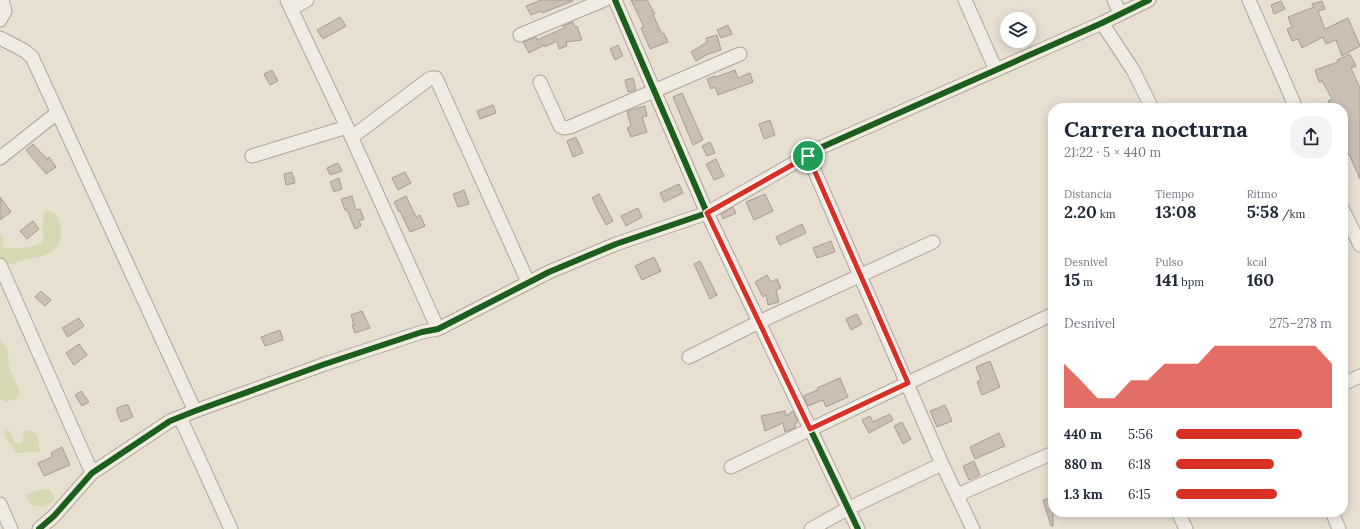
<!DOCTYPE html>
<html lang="es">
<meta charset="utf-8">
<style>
body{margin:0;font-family:Lora,serif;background:#f2f2f3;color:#1f2937;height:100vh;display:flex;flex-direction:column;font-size:15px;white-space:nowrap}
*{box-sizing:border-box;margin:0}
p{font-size:13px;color:#747a83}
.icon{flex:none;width:22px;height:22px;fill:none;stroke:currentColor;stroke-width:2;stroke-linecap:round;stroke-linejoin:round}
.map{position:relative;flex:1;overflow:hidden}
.details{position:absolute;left:1048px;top:103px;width:300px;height:414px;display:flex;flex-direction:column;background:#fff;border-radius:16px;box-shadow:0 2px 10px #0003}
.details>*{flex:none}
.buttons{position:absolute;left:1000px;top:12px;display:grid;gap:8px}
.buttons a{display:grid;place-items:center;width:36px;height:36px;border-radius:50%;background:#fff;box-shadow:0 2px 10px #0003;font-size:20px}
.pin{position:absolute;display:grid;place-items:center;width:34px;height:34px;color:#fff;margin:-17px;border:2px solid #fff;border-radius:50%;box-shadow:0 1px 4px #0007}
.round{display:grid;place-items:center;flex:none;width:42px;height:42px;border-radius:16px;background:#f2f2f3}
.headline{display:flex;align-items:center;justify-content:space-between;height:68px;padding:0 16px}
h1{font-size:22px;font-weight:800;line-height:30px}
.stats{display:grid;grid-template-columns:repeat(3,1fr);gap:6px;height:68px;padding:4px 16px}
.stats div{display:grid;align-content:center}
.stats b{font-size:17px;font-weight:800}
.stats small{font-size:11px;font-weight:400}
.stats p{font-size:11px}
.chart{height:112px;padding:8px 16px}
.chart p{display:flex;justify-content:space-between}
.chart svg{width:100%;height:72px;margin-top:4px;fill:#d93025;opacity:.7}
ul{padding:0 16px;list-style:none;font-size:13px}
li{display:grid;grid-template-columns:64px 48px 1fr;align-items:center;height:30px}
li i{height:10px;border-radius:5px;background:#d93025}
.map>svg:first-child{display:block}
.green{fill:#d6d7b3}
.building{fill:#cbbfb2;stroke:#a89c90}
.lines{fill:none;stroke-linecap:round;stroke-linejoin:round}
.minor-casing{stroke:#ada599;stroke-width:15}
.minor{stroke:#efebe3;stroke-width:13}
.cycleway-casing{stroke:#f7eed8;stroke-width:8}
.cycleway{stroke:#1b5e20;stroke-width:6}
.route-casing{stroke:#fff;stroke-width:8}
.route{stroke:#d93025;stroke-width:5}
</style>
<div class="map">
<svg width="1360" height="529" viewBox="0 0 1360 529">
<rect width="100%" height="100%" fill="#e7e0d1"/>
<!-- green -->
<path class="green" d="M44,211H48L57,215C65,236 63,249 40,257C36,258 32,258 28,259C20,261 13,264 4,265L0,275V233L4,238L2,246L6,249L29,247L42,243L44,239L42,230Z
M0,340L9,352C4,369 18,379 20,395L16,399L6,402L0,398Z
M5,429L9,430L14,442L19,444L23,441L24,432L28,430L32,431L38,436L40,452L17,453L4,436Z
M44,489H49L54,496V501C45,509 26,509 26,494Z"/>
<!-- building -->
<path class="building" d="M541,0H573V1L542,13L541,11L531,15L526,6Z
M631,0H647L655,14L653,15L662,34L664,33L668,42L650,49L641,28L644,27Z
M1281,1L1285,9L1274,14L1271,5Z
M1322,1L1325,9L1318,11L1325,29L1348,18L1360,46L1342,56L1336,40L1326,44L1323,37L1302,48L1298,39L1292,41L1287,29L1292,27L1288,17L1314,7L1312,4Z
M340,17L346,26L323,39L317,30Z
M573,22L575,27L577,26L582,40L566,42L567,46L559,49L557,41L545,47L544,45L529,53L523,42L536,37L537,40L564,28L563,26Z
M728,25L732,34L721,38L717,30Z
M717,35L721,50L708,54L696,61L691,52L707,42L706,38Z
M618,45L623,56L615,60L610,49Z
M1350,54L1356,66L1351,68L1360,88V179L1349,154L1343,157V128L1346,126L1343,117V108H1331L1328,101L1332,99L1322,81L1319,82L1315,70L1338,62L1337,60Z
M272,70L278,81L270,85L264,74Z
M735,70L738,78L750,73L753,82L718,95L715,87L711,89L707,79L715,76L716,77Z
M633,78L636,90L628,92L625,80Z
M682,93L703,140L693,145L673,97Z
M493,105L496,113L480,119L477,111Z
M645,106L647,116L642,117L647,132L631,137L627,128L631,126L627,111Z
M770,120L775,135L764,139L759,124Z
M576,137L583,153L573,157L567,141Z
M710,142L715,153L707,156L702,146Z
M33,144L47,159L49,157L56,167L46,174L26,150Z
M716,159L724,176L714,180L706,164Z
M338,163L342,171L330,175L327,168Z
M292,172L295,183L286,185L284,174Z
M405,172L411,183L398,190L392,178Z
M339,178L342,189L334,192L330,182Z
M679,184L683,193L664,202L660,193Z
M464,190L469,204L458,207L453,194Z
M599,194L613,221L606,225L592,198Z
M765,194L773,211L754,220L746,202Z
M352,196L356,210L360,209L364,219L359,221L361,226L355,229L347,210H345L341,199Z
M406,196L416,217L420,215L425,226L410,232L400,211L399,212L394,202Z
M0,197L11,212L0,220Z
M733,207L736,213L723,219L721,214Z
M638,208L642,217L626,226L621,216Z
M33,221L39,229L27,239L20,231Z
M802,224L806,233L780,245L776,237Z
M831,241L835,252L817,258L813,248Z
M654,257L661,271L642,280L635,266Z
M700,261L717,295L710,299L694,264Z
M767,275L771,282L777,279L781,288L776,290L779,302L768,305L766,295L763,297L755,282Z
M41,291L51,300L45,306L35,297Z
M362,311L370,328L355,333L352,325H354L351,315Z
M857,314L862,324L851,330L846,319Z
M79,318L84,326L68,337L62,328Z
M280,330L283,340L265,346L261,337Z
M79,344L87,355L74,365L66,353Z
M990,361L1000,387L982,395L977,382L981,380L976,367Z
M840,378L848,397L826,407L823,400L808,406L803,396L818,390L817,388Z
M81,391L89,402L82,406L75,395Z
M125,405H128L133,417L121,422L117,412V408Z
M945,405L952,421L937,427L930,411Z
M785,411L786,416L793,411L798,422L795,424L796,427L785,432L783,423L765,431L761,416Z
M890,414L893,420L869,433L862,420L870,416L873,422Z
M902,422L911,439L903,444L894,426Z
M999,433L1005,446L975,459L970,447Z
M62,447L70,465L44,476L38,463L52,457L51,453Z
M974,461L980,475L969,480L963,466Z
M1053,497V526H1051L1043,500Z"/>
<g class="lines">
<defs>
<path id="minor" d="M287,0L347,127L438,329
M615,0L707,213L858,529
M965,0L996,70
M1114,0L1120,13
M1249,0L1296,108
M291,9L307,0
M0,20L5,11L2,0
M1102,23L1133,70L1152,108
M520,35L604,0
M0,38L25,51L32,57L195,411
M540,82L560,126L564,128L570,127L740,54
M352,137L429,79L432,78H436L528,282
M252,156L347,127
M808,156L942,464L973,529
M0,158L57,113
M1343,210L1360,245
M0,265L92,473
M689,357L759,322L933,242
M1343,384L1360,376
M180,417L231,529
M731,467L1053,314
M957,495L1053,453
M0,504L11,529
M1178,512L1186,529
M1332,512L1339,529
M39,529L54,516L92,473L170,421L195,411L325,364L422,332L438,329L549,272L616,244L707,213L822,147L1102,23L1149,0
M811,529L849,508L942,464"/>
</defs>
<!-- minor casing -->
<use href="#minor" class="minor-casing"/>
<!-- minor -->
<use href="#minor" class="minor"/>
<defs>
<path id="cycleway" d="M615,0L707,213L858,529
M39,529L54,516L92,473L170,421L195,411L325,364L422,332L438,329L549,272L616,244L707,213L822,147L1102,23L1149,0"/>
</defs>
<!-- cycleway casing -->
<use href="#cycleway" class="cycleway-casing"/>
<!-- cycleway -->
<use href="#cycleway" class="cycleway"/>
</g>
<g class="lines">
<defs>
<path id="route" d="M808,156L908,383L810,429L707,213Z"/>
</defs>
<!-- route casing -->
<use href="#route" class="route-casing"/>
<!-- route -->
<use href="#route" class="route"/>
</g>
</svg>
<div class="buttons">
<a><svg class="icon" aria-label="layers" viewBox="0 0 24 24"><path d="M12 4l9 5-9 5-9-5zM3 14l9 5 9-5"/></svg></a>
</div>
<div class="pin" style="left:808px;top:156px;background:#1e9e55"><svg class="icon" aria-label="arrive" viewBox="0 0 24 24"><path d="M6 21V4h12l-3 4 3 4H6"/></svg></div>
<section class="details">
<div class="headline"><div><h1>Carrera nocturna</h1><p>21:22 · 5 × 440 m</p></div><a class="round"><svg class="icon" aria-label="share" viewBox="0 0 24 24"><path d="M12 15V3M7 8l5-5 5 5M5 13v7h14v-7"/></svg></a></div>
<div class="stats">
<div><p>Distancia</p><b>2.20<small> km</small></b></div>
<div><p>Tiempo</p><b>13:08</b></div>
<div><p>Ritmo</p><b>5:58<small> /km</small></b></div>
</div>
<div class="stats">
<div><p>Desnivel</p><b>15<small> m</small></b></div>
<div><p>Pulso</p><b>141<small> bpm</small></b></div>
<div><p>kcal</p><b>160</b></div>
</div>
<div class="chart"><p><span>Desnivel</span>275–278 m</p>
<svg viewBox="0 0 160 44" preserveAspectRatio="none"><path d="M0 44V17L10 27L20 38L30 38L40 27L50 27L60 17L70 17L80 17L90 6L100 6L110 6L120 6L130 6L140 6L150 6L160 17V44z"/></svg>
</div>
<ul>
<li><b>440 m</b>5:56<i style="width:81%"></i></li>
<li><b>880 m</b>6:18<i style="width:63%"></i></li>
<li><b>1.3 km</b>6:15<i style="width:65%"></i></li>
</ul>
</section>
</div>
